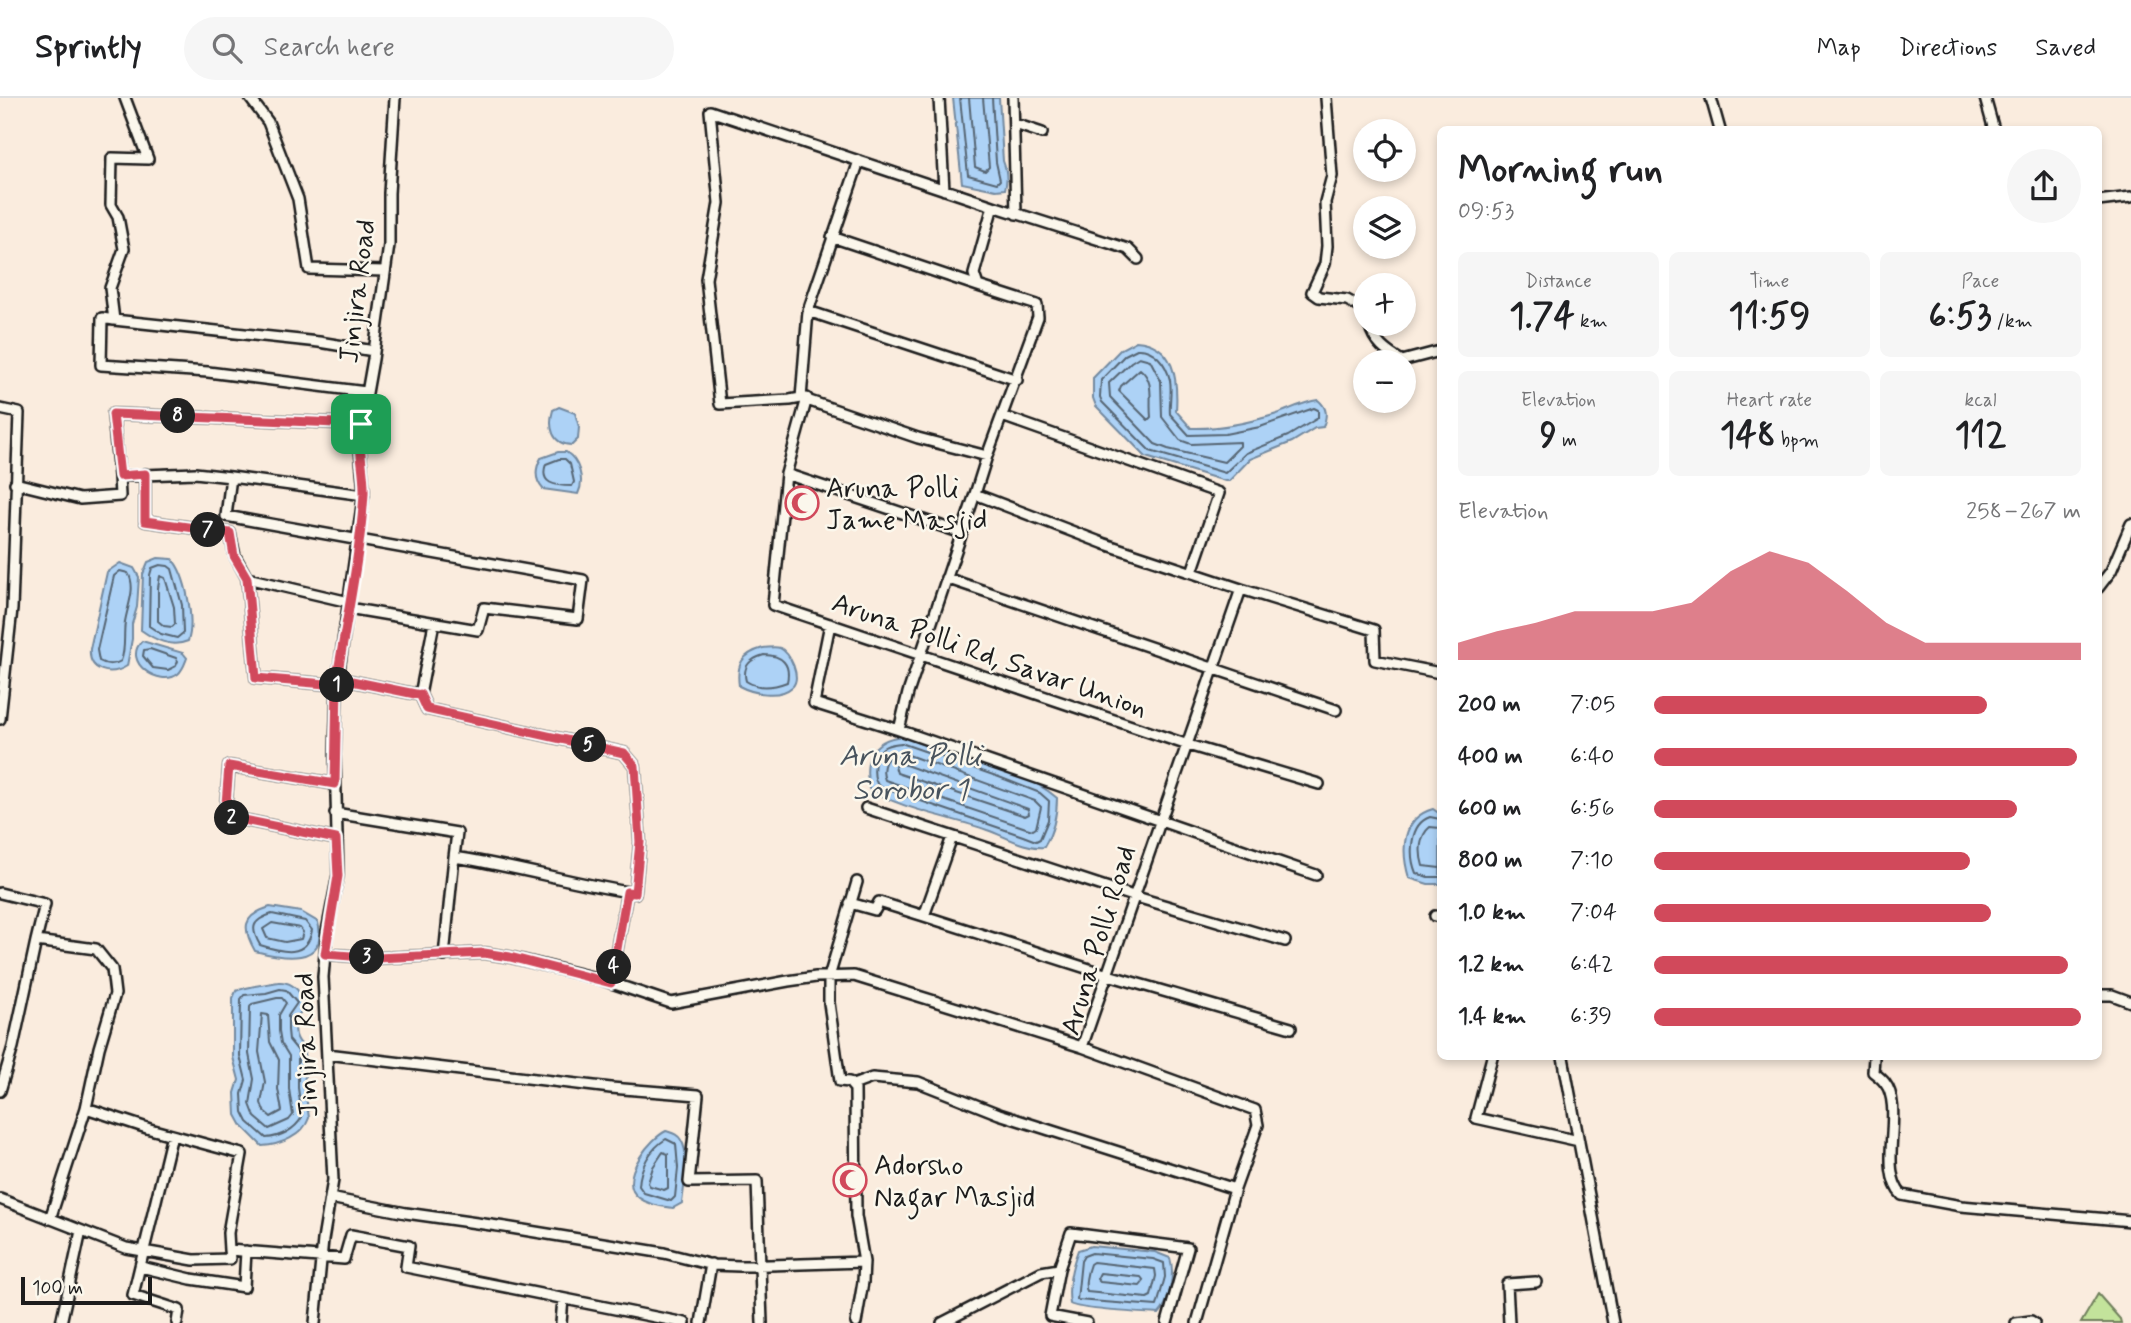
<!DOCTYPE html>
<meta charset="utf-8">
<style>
body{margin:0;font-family:Mynerve,sans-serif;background:#f6f6f6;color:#202124;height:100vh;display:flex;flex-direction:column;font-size:26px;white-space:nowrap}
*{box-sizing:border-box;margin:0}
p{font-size:23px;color:#757577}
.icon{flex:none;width:38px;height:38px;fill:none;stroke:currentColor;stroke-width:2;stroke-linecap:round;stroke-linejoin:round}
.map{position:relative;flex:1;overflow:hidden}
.details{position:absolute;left:1437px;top:28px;width:665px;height:934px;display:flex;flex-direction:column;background:#fff;border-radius:10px;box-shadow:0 4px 10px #0003}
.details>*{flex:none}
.buttons{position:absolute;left:1353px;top:21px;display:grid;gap:14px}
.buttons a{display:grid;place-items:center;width:63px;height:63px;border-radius:50%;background:#fff;box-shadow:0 4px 10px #0003;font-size:35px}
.scale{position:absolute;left:21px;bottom:18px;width:131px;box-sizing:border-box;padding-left:7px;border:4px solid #1c1c1c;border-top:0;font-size:19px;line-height:24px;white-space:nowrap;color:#1c1c1c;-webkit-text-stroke:5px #fbf7ec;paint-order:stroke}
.pin{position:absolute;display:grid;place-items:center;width:60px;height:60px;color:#fff;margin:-30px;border-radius:14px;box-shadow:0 4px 10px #0006}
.km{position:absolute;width:35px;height:35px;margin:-18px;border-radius:50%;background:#222;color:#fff;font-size:19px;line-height:35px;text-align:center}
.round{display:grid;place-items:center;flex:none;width:74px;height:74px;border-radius:37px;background:#f6f6f6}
.headline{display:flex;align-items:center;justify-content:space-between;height:119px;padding:0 21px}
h1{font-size:38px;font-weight:700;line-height:52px}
.stats{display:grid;grid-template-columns:repeat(3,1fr);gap:10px;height:119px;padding:7px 21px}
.stats div{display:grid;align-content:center;border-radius:10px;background:#f6f6f6;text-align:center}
.stats b{font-size:35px;font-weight:700}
.stats small{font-size:19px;font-weight:400}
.stats p{font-size:19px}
.chart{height:196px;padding:14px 21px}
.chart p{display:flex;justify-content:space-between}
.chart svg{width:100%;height:126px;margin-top:7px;fill:#d1495b;opacity:.7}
ul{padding:0 21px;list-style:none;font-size:23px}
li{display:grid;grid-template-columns:112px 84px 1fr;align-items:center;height:52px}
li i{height:18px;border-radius:9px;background:#d1495b}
header{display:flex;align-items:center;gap:42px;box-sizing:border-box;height:98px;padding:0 35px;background:#fff;border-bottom:2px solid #e0e0e0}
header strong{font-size:33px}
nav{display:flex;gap:38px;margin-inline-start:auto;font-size:24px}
.search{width:490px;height:63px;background:#f6f6f6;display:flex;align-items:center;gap:18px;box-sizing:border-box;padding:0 24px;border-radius:38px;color:#757577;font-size:26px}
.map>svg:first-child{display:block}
.green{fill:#c3e39b;stroke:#70805c;stroke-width:2}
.water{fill:#add2f6;stroke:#73899f;stroke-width:2}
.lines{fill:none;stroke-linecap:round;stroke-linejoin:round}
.shore{stroke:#566573;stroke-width:2}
.minor-casing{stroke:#1c1c1c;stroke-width:14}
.minor{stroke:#fbf7ec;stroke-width:9}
.route-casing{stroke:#fff;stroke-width:14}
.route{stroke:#d1495b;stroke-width:9}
.labels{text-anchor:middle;stroke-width:5;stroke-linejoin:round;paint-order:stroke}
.street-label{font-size:28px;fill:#1c1c1c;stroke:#fbf7ec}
.poi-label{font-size:28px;fill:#1c1c1c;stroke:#fbf7ec;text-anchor:start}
.water-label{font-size:30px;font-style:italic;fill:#48535d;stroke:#fbf7ec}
</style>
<header>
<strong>Sprintly</strong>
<div class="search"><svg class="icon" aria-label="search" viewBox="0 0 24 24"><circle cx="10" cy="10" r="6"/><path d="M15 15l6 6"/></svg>Search here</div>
<nav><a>Map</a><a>Directions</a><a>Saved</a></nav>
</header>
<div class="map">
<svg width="2131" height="1225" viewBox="0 0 2131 1225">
<rect width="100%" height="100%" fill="#faecde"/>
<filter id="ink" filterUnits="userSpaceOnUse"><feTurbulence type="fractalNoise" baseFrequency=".0143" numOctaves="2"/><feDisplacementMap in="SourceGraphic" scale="14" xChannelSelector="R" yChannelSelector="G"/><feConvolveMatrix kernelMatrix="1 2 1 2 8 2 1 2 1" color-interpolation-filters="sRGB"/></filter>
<g filter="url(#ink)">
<!-- green -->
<path class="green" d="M2098,1196L2120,1221L2121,1225H2081Z"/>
<!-- water -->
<path class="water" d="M953,0H999L1003,63C1007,73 1008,81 1005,91L996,92L962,85Z
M1136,243C1175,246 1178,281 1176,313L1191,330C1221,331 1248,325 1277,316C1291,311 1303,304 1318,302C1328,310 1327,318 1323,329L1315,330L1292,344L1250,361L1229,383H1225L1146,359L1096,308L1093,300V280L1121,251Z
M559,309L575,315L579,329L578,341L572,347C552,347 548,329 553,312Z
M558,354H566C579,362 585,382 578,396L543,391C534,381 535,371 541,360Z
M158,460L172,461C186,476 195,523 188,543C171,550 155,542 141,532L143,476L148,464Z
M120,465L134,470L139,479L137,509L132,526V541L127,568C110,579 88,573 90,551L107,474Z
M142,543L183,555L187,560C185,565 183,572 178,576C160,590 121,564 142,543Z
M763,550C768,550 775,548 780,550C790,554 802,580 792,589C779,601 752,595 739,588C736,566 742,556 763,550Z
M902,638C917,644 932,650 947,655C984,667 1028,674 1057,700C1057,718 1053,734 1044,749C1025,751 1005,738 987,732C954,720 897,710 869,691C863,661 871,642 902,638Z
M1433,711L1440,716V786H1428L1409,780C1401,753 1401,720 1433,711Z
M270,809L301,814L318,824C329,869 281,860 255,853C242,830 242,818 270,809Z
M279,884C294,883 303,896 305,910L295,920C295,933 294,940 304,949L305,990L309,1020C303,1038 280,1047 262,1048L242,1028L236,1017L235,995L239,982L233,959V900L236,893C244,889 268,886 279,884Z
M666,1033C672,1035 678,1036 681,1042C690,1055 684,1089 682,1105L673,1110C661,1109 639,1105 633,1093C624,1074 650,1041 666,1033Z
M1091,1148L1155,1154L1170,1160C1175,1175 1170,1204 1159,1216C1143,1215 1080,1212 1070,1206C1067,1188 1072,1168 1078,1152Z"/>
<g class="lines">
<!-- shore -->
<path class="shore" d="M960,0L968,77L997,85L1000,82L996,64L992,0
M969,0L975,69L985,73L989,69L983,0
M1137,251C1154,250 1166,265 1170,282C1172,293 1169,305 1170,316L1189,337L1225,336L1260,329L1314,310L1318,312V320L1288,338L1246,355L1225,375L1150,353L1102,304L1100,299L1101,282L1125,257Z
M1139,259L1150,262L1161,283L1162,319L1180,342L1191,346L1240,344V348L1224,364L1168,351L1155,346L1110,299L1109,285L1131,264Z
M1140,271C1155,283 1149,301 1151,319L1148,322L1119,293L1121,288Z
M559,361H565L570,366L574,384L572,388C555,388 539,386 546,366Z
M160,467L168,468L172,471L182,507L183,535L177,540L161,536L149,528L150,477L152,470Z
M120,473L128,475C137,490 127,509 125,524C123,538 126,550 121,563C113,568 106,567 99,563L97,552L114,478Z
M160,478L165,480L174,509L175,526L172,529L164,528L158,523V490Z
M150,551L176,560L178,563L176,568L168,572L153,570L143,558L144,552Z
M764,557C782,557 791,566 787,584C774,589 758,591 746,583C742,568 750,561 764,557Z
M901,645L999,679L1040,695L1049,703L1048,722L1040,741L1036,743L1023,738L880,689C871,681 873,658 883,650C888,646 895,646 901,645Z
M900,654L1035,703L1041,709L1036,730L1033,732L1026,730L885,682C880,669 886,656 900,654Z
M900,665L1028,711L1029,716L1025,718L897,675L895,668Z
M1440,721L1430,719C1409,726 1409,758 1416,775L1428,779H1440
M1440,730L1430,729C1419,738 1419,755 1423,768L1440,770
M272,816L305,823L312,832C307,861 282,854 260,847C250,830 252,822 272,816Z
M272,825L300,830L303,834L301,841L285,844L267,840L263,831Z
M280,891L286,892L297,905L288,918V932L289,942L298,953V990L302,1019C295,1032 280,1039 266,1040L248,1024L243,1014L242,996L246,982L240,958L241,901L244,897L266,895Z
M277,900H282L286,905L279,917V933L281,945L289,958V991L293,1017L289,1022L269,1031L255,1019L250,1006L254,981L249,956L250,909L252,906Z
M262,916L268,917L270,944L279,962L278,991L282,1013L271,1019L264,1013L261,1005L265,984L259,954Z
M666,1041L676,1046L678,1070L675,1099L671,1103L644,1095L639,1088C640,1069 650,1051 666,1041Z
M663,1054L668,1056V1090L664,1092L650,1088L648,1085L653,1069Z
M1092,1155L1153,1161L1164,1165L1165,1179L1157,1208L1077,1202L1081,1163L1084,1158Z
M1093,1164L1155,1171L1156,1178L1151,1198L1147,1200L1087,1194C1084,1187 1087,1174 1090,1166Z
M1100,1175L1141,1179L1144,1183L1140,1188L1100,1184L1097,1181Z"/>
<defs>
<path id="minor" d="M125,0L148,61L112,60L111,107L118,119L124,151L110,190L114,222L319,244L374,253
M250,0L268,24L298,101L309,171L385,173
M939,0L944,92
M1013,0L1016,116
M1326,0L1332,78L1325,104L1327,148L1325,166L1312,194L1319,199L1347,202L1365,212
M1711,0L1720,32
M1985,0L1994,32
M1015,26L1042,35
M859,63L808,213L801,300L918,340L987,358
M2098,103L2131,99
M993,108L1128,151L1138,161
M832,139L978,188
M808,213L1017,282
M114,222L102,220L101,267L208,274L366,294
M1369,226C1374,245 1386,254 1402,263L1440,253
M801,300L790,302L720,306L706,181L719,105L710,13L993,108L974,176L978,188L1037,207L1038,219L987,358L975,396L1105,446L1241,491L1082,949L1255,1012L1258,1027L1235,1091L1197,1225
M807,300L786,376L962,435
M0,311L19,315L12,511L0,621
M1002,318L1219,395L1192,474
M145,376V423L230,435L235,458L247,480
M786,376L773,507L1188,647L1319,686
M119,378L113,316L361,326
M231,379L364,397
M15,385L80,401L120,398L119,378L195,375L231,379L226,418L583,482L578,521L484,510L478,532L348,510
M975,396L908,595L899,632L1316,777
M946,480L1336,612
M2098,490L2111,473L2131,426
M1241,491L1374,532L1375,562L1440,575
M830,526L814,605L899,632
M337,580L420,597L434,525
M337,587L256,580L247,480L349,504
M420,596L427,611L624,655L635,668L640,744L635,795C575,786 515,768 454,759L444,858
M335,686L229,668L225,718L336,741
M866,710L1133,798L1285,843
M335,715L457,735L454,759
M952,739L924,818L1108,877L1291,930
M0,795L45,806L36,843L96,851L112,871L115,896L99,950L86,1010L150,1031L242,1056L228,1135L229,1152L344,1161L351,1137L409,1148L406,1169L685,1225
M850,805L875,812L879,804L924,818
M1435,818L1440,819
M325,856L377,860L484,855L510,859L600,881L671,905L788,883L816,879L854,878L1082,949
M611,885L627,794
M2098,897H2112L2131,904
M327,956L611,990L698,997L689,1084L757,1083L762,1225
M1492,959L1476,1020L1579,1043
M1563,959L1613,1225
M1874,959L1873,974C1877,977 1882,981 1885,985C1905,1010 1877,1072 1902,1097L1961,1108L2131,1123
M853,987L872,980L918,984L999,1016L1235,1091
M0,993L13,949L36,843
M172,1037L133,1197L179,1212L177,1225
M330,1100L406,1115L505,1129L664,1155L712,1167L740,1168L864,1164L856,1118L855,991L849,984L840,983L829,905V879L857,784
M0,1101L126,1150L194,1162L230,1161L229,1152
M50,1121L86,1010
M141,1169L191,1181L244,1189L246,1153
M1059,1171L1071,1135L1188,1150L1167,1225
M61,1225L81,1133
M315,1225L323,1142L333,1082L323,879L327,833L338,777L335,657L337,587L364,393L359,340L373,261L389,147V95L395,0
M561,1225L563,1201
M701,1225L711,1166
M856,1225L863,1184L864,1164
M942,1225L1041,1174L1059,1171L1050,1218L1087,1225
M1509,1225L1507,1186L1536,1184
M2016,1225L2031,1223L2034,1225"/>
</defs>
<!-- minor casing -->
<use href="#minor" class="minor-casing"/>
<!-- minor -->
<use href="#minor" class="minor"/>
</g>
</g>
<g class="lines" filter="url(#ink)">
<defs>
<path id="route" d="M361,326C357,350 365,372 364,396C360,458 347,519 337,580V587L335,686L229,668L225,718L336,741L338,778L325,856L377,860L484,855L510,859L611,885L627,794L635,795L640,744L635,668L624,655L427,611L420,596V597L337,580V587L256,580L247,480L234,458L230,435L145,423V376L120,378L113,316L361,326"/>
</defs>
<!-- route casing -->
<use href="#route" class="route-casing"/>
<!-- route -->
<use href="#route" class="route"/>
</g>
<!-- icons -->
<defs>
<symbol id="mosque-ring" viewBox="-11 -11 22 22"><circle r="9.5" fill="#fbf7ec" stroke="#d1495b" stroke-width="1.5"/><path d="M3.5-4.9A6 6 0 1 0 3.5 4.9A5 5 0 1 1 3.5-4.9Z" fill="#d1495b"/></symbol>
</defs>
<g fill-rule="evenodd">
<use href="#mosque-ring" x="783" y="386" width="38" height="38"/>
<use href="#mosque-ring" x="831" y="1063" width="38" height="38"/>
</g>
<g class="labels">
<!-- street labels -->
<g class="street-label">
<text transform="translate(356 193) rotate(-83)" y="10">Jinjira Road</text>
<text transform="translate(990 556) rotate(19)" y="10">Aruna Polli Rd, Savar Union</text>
<text transform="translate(1097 842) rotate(-73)" y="10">Aruna Polli Road</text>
<text transform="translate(305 947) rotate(-92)" y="10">Jinjira Road</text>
</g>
<!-- poi labels -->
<g class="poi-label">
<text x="826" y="399">Aruna Polli<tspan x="826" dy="32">Jame Masjid</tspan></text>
<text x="874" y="1076">Adorsho<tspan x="874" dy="32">Nagar Masjid</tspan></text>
</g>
<!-- water labels -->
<g class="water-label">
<text x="910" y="667">Aruna Polli<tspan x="910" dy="34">Sorobor 1</tspan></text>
</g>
</g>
</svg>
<div class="buttons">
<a><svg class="icon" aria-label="locate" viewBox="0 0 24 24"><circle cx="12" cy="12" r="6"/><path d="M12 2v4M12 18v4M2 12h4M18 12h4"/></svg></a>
<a><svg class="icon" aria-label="layers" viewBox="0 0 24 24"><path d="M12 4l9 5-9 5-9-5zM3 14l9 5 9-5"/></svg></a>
<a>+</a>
<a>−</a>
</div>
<div class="scale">100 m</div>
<div class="pin" style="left:361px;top:326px;background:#1e9e55"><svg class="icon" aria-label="arrive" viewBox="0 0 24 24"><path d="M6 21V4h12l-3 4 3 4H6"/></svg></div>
<b class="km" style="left:337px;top:587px">1</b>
<b class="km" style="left:232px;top:720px">2</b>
<b class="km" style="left:367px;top:859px">3</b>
<b class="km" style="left:614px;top:869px">4</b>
<b class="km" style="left:589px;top:647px">5</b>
<b class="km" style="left:208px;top:432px">7</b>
<b class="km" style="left:178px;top:318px">8</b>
<section class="details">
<div class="headline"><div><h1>Morning run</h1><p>09:53</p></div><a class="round"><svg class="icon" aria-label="share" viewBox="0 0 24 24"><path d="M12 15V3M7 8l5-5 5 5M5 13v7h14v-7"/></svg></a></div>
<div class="stats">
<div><p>Distance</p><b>1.74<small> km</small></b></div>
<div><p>Time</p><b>11:59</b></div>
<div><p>Pace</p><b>6:53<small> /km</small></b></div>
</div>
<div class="stats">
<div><p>Elevation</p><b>9<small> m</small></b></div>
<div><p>Heart rate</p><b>148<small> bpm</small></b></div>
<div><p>kcal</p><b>112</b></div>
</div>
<div class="chart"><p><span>Elevation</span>258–267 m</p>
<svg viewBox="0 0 160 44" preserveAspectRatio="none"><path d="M0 44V38L10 34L20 31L30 27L40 27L50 27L60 24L70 13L80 6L90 10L100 20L110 31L120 38L130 38L140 38L150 38L160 38V44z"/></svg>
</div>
<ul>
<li><b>200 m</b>7:05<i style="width:78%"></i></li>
<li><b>400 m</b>6:40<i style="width:99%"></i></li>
<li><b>600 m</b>6:56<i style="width:85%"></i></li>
<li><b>800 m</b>7:10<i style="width:74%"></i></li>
<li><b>1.0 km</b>7:04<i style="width:79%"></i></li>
<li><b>1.2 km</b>6:42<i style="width:97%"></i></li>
<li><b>1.4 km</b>6:39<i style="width:100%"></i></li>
</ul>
</section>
</div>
